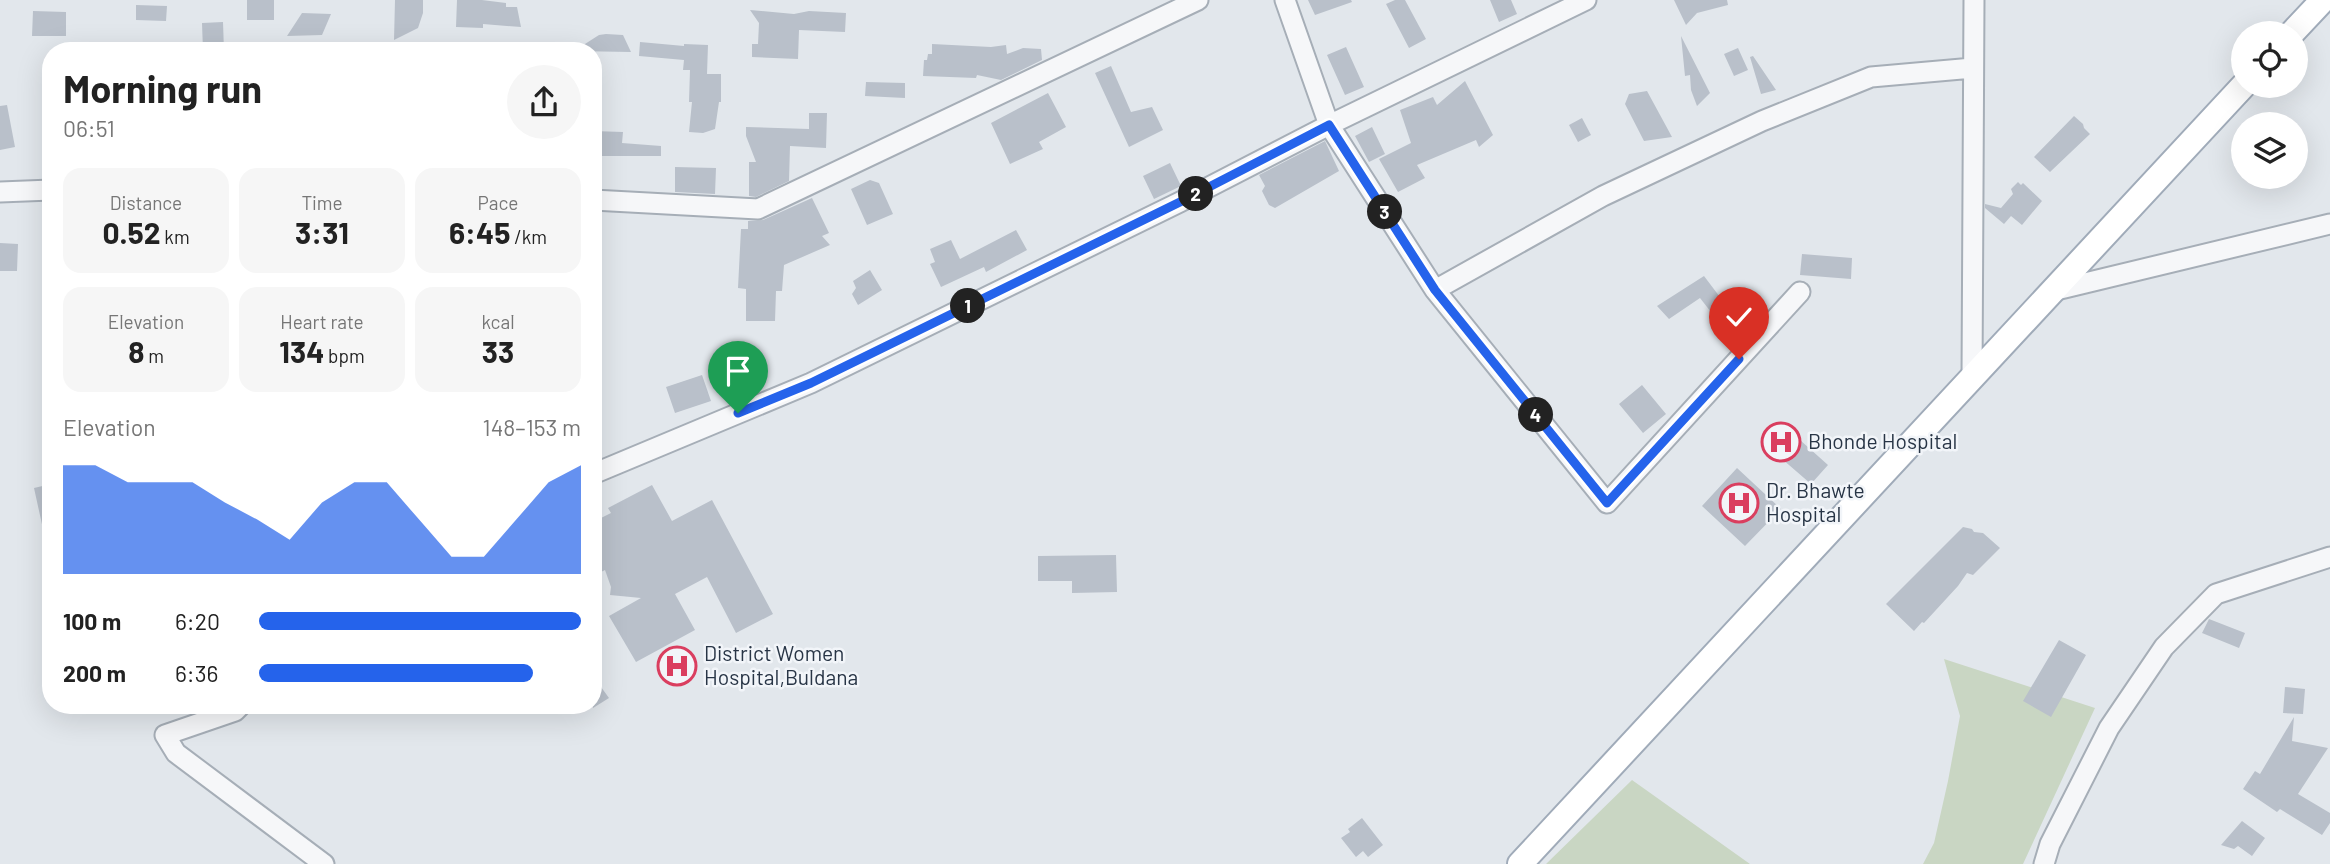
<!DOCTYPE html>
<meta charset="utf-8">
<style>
body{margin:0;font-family:Barlow,sans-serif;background:#f6f6f6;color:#222;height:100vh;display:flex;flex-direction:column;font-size:26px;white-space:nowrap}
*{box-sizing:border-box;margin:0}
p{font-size:23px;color:#767676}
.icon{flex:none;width:38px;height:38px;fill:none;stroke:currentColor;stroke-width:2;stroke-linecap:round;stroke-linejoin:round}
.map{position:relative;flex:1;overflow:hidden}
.details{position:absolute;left:42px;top:42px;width:560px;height:672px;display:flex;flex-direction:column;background:#fff;border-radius:28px;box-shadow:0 7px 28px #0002}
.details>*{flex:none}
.tools{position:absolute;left:2231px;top:21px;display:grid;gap:14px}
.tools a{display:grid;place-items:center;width:77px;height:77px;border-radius:50%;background:#fff;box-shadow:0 7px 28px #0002;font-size:35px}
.pin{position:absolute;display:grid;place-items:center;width:60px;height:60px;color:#fff;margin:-72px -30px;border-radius:50% 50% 50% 0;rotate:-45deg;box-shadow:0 0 7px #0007}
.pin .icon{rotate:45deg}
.km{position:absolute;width:35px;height:35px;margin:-18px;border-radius:50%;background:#222;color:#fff;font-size:19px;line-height:35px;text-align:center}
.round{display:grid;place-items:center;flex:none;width:74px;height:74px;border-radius:37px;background:#f6f6f6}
.overview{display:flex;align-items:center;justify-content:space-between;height:119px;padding:0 21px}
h1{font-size:38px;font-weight:700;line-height:52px}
.figures{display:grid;grid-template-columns:repeat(3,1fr);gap:10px;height:119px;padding:7px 21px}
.figures div{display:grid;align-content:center;border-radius:18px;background:#f6f6f6;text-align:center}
.figures b{font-size:30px;font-weight:700}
.figures small{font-size:19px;font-weight:400}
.figures p{font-size:19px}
.chart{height:196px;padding:14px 21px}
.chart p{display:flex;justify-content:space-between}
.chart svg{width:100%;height:126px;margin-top:7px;fill:#2563eb;opacity:.7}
ul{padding:0 21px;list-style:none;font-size:23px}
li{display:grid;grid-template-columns:112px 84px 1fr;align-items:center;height:52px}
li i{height:18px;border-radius:9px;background:#2563eb}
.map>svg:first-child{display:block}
.green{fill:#c9d6c3}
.building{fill:#b9c0ca}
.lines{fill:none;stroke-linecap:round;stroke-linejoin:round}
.minor-casing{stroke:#a6aeb7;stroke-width:23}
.major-casing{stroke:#a0abb9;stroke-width:28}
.minor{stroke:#f6f7f9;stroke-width:19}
.major{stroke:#fff;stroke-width:24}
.route-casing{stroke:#fff;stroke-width:14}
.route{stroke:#2563eb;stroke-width:9}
.labels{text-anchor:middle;stroke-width:5;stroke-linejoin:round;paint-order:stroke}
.poi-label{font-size:21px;fill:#283546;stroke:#f2f5f9;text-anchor:start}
</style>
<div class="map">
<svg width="2330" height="864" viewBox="0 0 2330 864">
<rect width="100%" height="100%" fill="#e2e7ec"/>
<!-- green -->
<path class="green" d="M1944,659L2095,708L2023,864H1923L1934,843L1948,781L1960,716Z
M1632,780L1750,864H1546Z"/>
<!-- building -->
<path class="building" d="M247,0H274V20H247Z
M395,0H423V13L418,28L394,40Z
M457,0H482L506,3V7H517L521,27L483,24V28L456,27Z
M1308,0H1351L1352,2L1315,15Z
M1395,0H1405L1426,39L1409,48L1386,4Z
M1490,0H1511L1517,14L1499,22Z
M1674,0H1727L1728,5L1697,13L1686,25Z
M136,5L167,6L166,21L136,20Z
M750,10L794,14L809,11L846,13L845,32L799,30L798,59L752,57V44H758L759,23Z
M33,11L66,12V36H32Z
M302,13L331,14L322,35L287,36Z
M223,22L224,51H203L202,23Z
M606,34L623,35L631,52L574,51L599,35Z
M1681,36L1710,93L1697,106L1691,90L1690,75L1685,76Z
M640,42L684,46V44L708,45L707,74H721V102H719L715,129L703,133L689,132L692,102H689L690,70H683L684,60L639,56Z
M932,44L991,47L1006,45L1007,54L1023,48L1041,49L1042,60L1001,80L977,75L976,78L923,76L924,60H927L928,54H932Z
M1346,47L1364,87L1345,95L1327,55Z
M1738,48L1748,70L1734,76L1724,54Z
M1753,56L1776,90L1761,94L1750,57Z
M1111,66L1131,112L1152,107L1163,130L1129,147L1095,73Z
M1465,81L1493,135L1479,147L1476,140L1417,165L1425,178L1398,192L1379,159L1411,143L1400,110L1433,97L1437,105Z
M866,82L905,83V98L865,96Z
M1647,91L1672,137L1644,141L1625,104L1629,94Z
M1048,93L1066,127L1039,142L1043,149L1010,164L991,123Z
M7,105L15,147L0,150V106Z
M809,113H827L826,148L790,146L789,181L756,197L749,196V162H756L746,136V127L809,129Z
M2074,116L2083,124L2084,128L2090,134L2050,172L2034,157Z
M1582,118L1591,135L1578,142L1569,125Z
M1372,127L1385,154L1369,162L1355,136Z
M593,131L623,132L622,143L661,146V156H593Z
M1325,141L1339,171L1275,208L1269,205L1262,191L1265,186L1259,175Z
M1170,163L1181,186L1154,199L1143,176Z
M675,167L716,168L715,194L675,192Z
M870,180L879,183L893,214L867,225L851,189Z
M2018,182L2021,185L2023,183L2042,201L2022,225L2011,216L2004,224L1985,208V204L2001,208L2013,194L2011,189Z
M812,198L829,233L822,236L830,245L784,265L782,291H776L775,321H746V289L738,288L741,229H748V221L763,220Z
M1016,230L1027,250L986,272L984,267L941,287L930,264L935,262L930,249L951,240L960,259Z
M0,243L18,244L17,271H0Z
M1802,254L1852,258L1851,279L1800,275Z
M870,270L882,290L858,305L852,294L856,288L853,281Z
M1704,276L1735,317L1725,330L1700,298L1669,319L1657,306Z
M702,375L711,401L675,413L666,387Z
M1642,385L1666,414L1643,433L1619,404Z
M1781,423L1828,465L1811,484L1768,447L1774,440L1769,435Z
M1737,468L1781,509L1745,546L1702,506Z
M51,484V538H45L34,488Z
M652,485L672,521L712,500L773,614L736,633L707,577L675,594L695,630L636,662L609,616L641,598L610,595L611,587L605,570L593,576V534L599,531L595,521L611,513L608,508Z
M1963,527L1972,529L1974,532L1983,533L2000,548L1973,575L1967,573L1958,586L1924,623L1922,622L1914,631L1886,604Z
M1116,555L1117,592L1072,593V581H1038V556Z
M2209,619L2245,633L2239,648L2202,633Z
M2059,640L2086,655L2051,717L2023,701Z
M593,676L609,698L593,708Z
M2285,687L2305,689L2303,714L2283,713Z
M2294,717L2292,741L2328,748L2298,794L2330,813V823L2322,835L2280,809L2277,812L2243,789L2255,771L2260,774Z
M1362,818L1383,845L1368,857L1363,851L1356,857L1341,838L1350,832L1348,829Z
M2242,821L2265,838L2252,856L2238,846L2234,849L2221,845Z"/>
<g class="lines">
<defs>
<path id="minor" d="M1285,0L1329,125L1435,290L1607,503L1800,292
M0,192L51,190
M593,200L758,209L1198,0
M1435,290L1603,196L1762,121L1871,77L1973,68
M2052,291L2330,224
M1972,378L1974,0
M593,474L811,383L1180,202L1329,125L1586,0
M241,705L235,711L165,735L176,753L324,864
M2044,864L2050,844L2109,728L2164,647L2216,594L2330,557"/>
<path id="major" d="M2292,33L2323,0
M1520,864L2244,85"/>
</defs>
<!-- minor casing -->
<use href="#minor" class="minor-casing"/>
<!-- major casing -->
<use href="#major" class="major-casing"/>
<!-- minor -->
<use href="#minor" class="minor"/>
<!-- major -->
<use href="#major" class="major"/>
</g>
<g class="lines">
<defs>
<path id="route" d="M738,413L811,383L1180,202L1329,125L1435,290L1607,503L1739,359"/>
</defs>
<!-- route casing -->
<use href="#route" class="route-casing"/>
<!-- route -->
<use href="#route" class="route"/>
</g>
<!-- icons -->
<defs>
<symbol id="hospital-ring" viewBox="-11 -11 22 22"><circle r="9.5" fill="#f2f5f9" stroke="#da3e5f" stroke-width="1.5"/><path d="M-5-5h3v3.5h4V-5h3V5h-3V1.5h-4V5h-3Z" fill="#da3e5f"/></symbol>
</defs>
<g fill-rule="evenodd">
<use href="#hospital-ring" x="1759" y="420" width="44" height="44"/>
<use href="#hospital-ring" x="1717" y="481" width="44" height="44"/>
<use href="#hospital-ring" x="655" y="644" width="44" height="44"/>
</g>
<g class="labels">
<!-- poi labels -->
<g class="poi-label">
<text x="1808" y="449">Bhonde Hospital</text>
<text x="1766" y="498">Dr. Bhawte<tspan x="1766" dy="24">Hospital</tspan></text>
<text x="704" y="661">District Women<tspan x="704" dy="24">Hospital,Buldana</tspan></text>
</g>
</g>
</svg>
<div class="tools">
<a><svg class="icon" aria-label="locate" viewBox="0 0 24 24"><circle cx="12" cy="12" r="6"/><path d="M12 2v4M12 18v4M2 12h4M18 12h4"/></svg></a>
<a><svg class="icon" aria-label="layers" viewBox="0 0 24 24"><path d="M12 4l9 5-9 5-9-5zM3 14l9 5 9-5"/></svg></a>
</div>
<div class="pin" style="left:738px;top:413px;background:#1e9e55"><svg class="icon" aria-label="arrive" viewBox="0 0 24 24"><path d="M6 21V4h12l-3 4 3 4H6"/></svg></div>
<div class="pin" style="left:1739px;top:359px;background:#d93025"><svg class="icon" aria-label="check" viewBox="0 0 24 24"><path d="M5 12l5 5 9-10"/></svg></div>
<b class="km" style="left:968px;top:306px">1</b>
<b class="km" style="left:1196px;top:194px">2</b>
<b class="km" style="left:1385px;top:212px">3</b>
<b class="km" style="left:1536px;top:415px">4</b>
<section class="details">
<div class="overview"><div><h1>Morning run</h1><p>06:51</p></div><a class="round"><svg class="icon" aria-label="share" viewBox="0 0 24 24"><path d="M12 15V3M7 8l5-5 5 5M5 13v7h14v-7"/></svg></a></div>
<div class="figures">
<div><p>Distance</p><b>0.52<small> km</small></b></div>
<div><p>Time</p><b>3:31</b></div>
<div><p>Pace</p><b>6:45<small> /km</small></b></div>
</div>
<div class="figures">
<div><p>Elevation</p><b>8<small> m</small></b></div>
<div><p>Heart rate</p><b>134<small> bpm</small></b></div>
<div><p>kcal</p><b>33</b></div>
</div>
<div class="chart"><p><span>Elevation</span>148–153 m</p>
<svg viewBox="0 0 160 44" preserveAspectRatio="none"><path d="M0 44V6L10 6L20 12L30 12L40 12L50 19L60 25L70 32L80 19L90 12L100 12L110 25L120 38L130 38L140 25L150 12L160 6V44z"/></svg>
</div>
<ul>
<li><b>100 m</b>6:20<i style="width:100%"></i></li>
<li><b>200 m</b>6:36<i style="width:85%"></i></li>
</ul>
</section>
</div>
